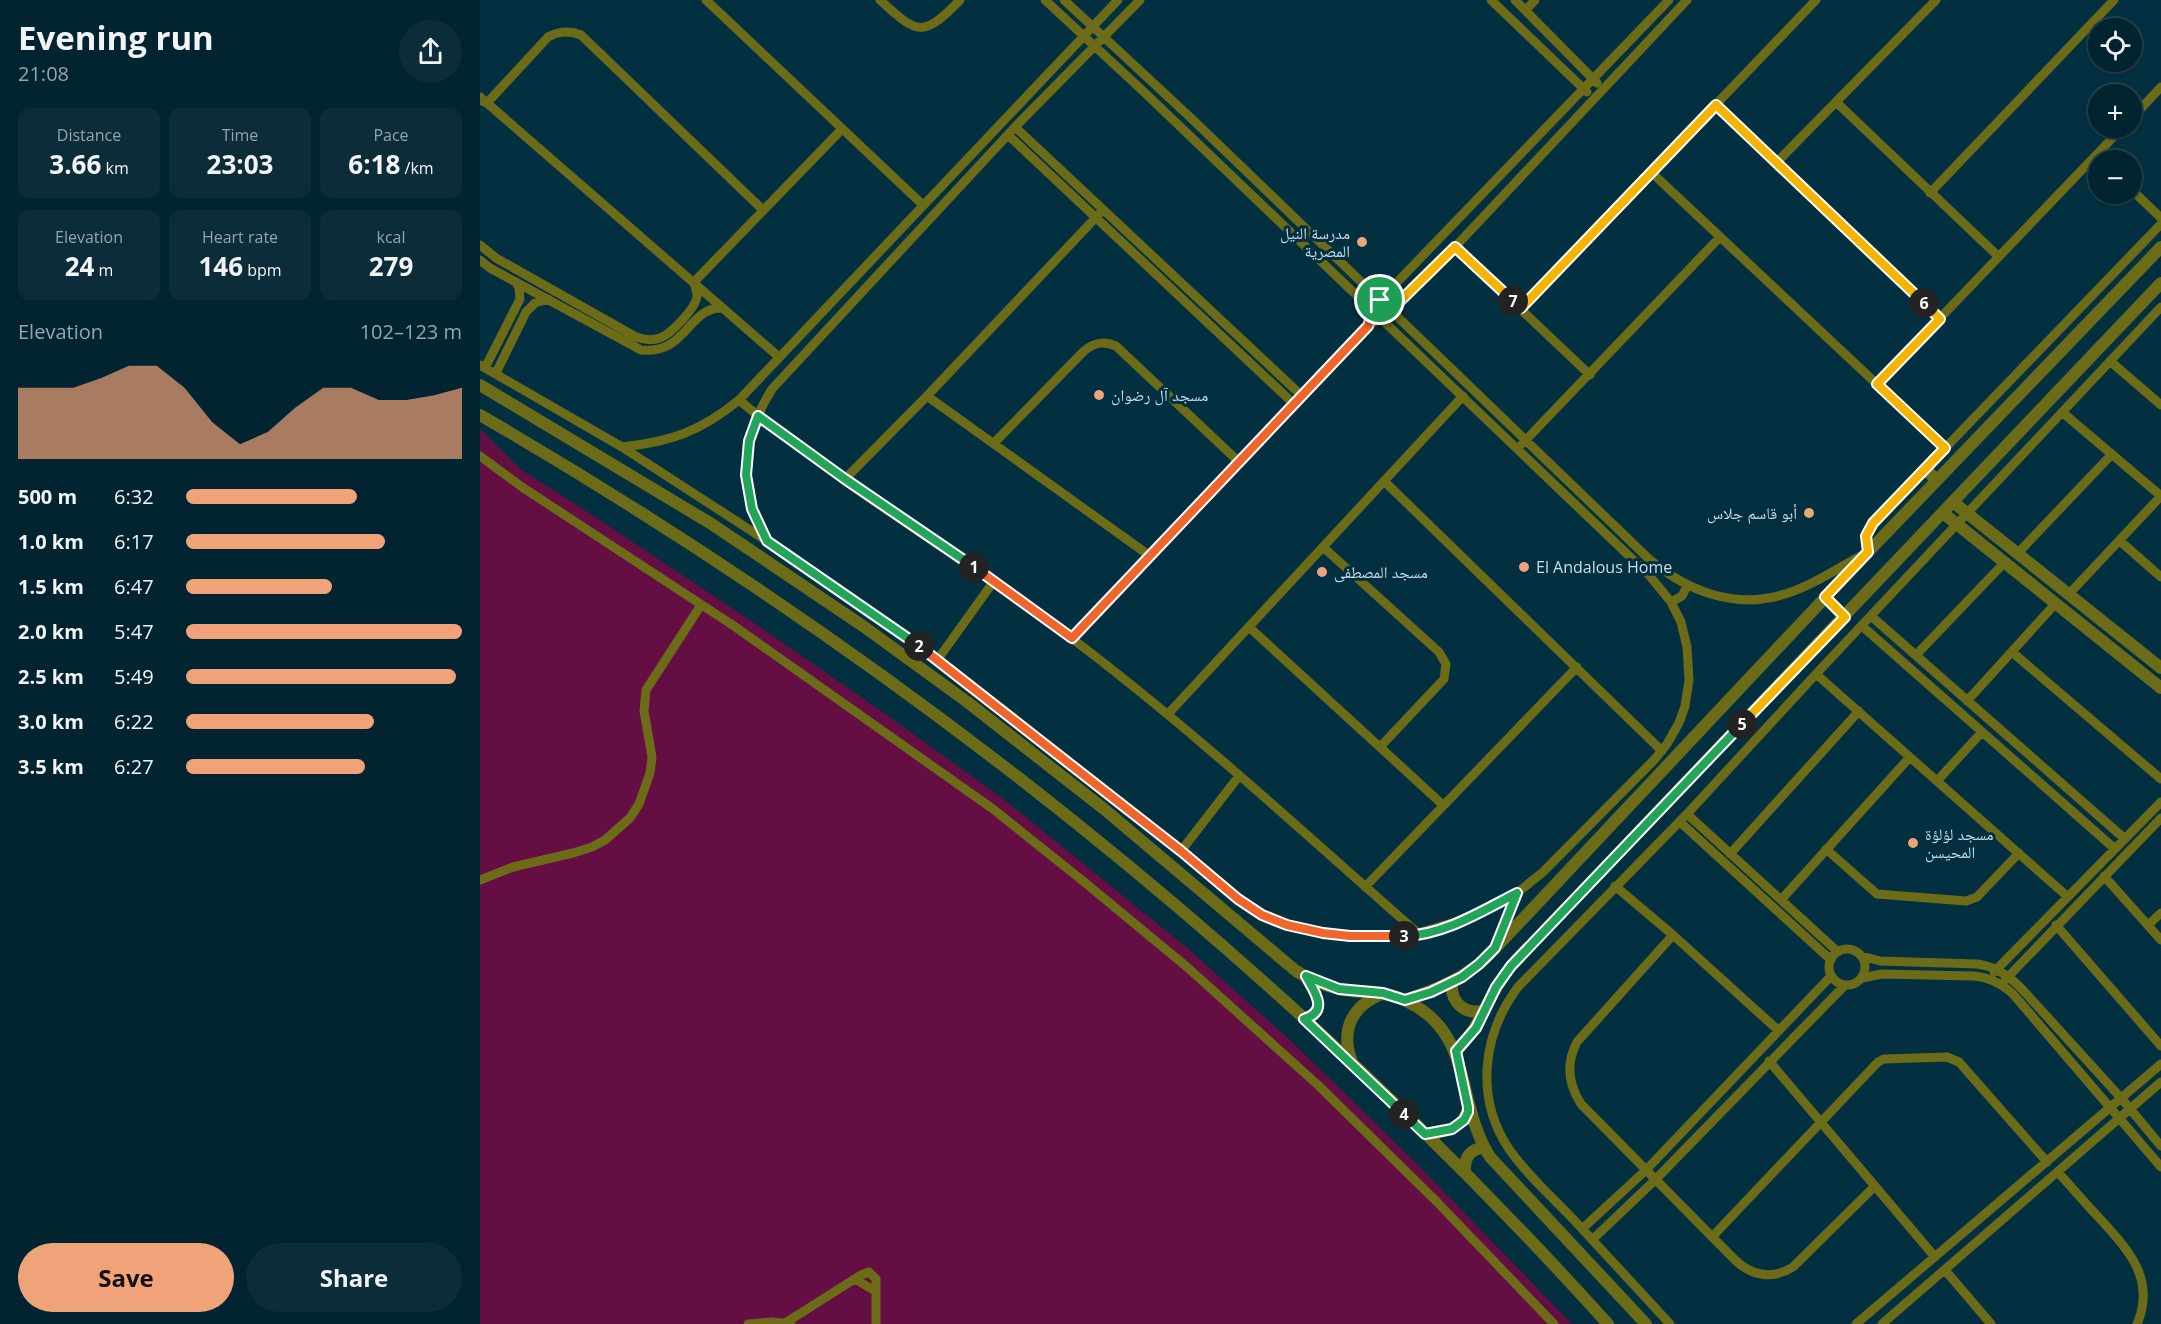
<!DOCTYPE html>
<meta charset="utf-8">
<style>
body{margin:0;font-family:"Open Sans","Noto Naskh Arabic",sans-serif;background:#0c2c39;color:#f1f3f6;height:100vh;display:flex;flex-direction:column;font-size:22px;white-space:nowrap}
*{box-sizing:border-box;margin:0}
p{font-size:20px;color:#96a4ab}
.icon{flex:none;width:33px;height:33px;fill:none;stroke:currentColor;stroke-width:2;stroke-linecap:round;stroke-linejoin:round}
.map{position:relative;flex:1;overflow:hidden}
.details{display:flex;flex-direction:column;background:#022431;width:480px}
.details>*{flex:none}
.fabs{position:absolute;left:1608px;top:18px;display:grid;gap:12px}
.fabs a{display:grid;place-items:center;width:54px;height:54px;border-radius:50%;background:#022431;box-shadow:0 2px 4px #0004,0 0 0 2px #23414d;font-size:30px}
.pin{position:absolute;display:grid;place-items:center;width:51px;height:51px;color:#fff;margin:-26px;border:3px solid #fff;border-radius:50%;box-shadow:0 2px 6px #0007}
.km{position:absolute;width:30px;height:30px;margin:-15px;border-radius:50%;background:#222;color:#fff;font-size:16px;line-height:30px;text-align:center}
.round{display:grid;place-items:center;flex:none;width:63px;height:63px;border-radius:32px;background:#0c2c39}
.head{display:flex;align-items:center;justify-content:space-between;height:102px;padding:0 18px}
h1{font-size:33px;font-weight:700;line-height:45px}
.figures{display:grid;grid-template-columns:repeat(3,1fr);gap:9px;height:102px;padding:6px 18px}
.figures div{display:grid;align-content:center;border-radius:12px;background:#0c2c39;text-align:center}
.figures b{font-size:26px;font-weight:700}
.figures small{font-size:16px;font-weight:400}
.figures p{font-size:16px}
.chart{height:168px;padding:12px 18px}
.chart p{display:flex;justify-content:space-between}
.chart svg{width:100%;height:108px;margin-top:6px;fill:#f0a278;opacity:.7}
.button{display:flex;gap:12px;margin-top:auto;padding:12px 18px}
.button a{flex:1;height:69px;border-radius:36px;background:#f0a278;color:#111;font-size:24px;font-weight:700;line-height:69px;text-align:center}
.button a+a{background:#0c2c39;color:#f1f3f6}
ul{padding:0 18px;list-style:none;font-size:20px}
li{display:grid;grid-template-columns:96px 72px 1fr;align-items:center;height:45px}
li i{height:15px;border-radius:8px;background:#f0a278}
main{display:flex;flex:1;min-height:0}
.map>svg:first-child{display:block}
.green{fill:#650e43}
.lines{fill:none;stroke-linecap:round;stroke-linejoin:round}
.minor{stroke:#6c6b17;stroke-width:9}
.tertiary{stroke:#6c6b17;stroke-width:12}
.split-1-casing{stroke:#fff;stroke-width:12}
.split-2-casing{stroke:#fff;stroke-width:12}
.split-3-casing{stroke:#fff;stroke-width:12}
.split-4-casing{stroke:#fff;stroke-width:12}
.split-5-casing{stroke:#fff;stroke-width:12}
.split-6-casing{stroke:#fff;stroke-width:12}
.split-7-casing{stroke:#fff;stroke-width:12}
.split-8-casing{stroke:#fff;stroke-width:12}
.split-1{stroke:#f0652b;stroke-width:8}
.split-2{stroke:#22a559;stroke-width:8}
.split-3{stroke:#f0652b;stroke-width:8}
.split-4{stroke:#22a559;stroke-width:8}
.split-5{stroke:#22a559;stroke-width:8}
.split-6{stroke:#f5b400;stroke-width:8}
.split-7{stroke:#f5b400;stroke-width:8}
.split-8{stroke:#f5b400;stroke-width:8}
.poi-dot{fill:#f0a278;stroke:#033041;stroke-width:2}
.labels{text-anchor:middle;stroke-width:6;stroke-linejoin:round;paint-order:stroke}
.poi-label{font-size:16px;fill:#c8dde8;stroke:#033041;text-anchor:start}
</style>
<main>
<section class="details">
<div class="head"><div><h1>Evening run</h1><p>21:08</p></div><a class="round"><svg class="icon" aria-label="share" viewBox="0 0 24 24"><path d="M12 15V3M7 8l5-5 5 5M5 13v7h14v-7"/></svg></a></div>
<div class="figures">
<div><p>Distance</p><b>3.66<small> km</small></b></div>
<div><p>Time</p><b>23:03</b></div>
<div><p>Pace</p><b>6:18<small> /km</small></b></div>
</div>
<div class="figures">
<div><p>Elevation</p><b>24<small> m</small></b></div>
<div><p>Heart rate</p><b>146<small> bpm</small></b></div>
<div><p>kcal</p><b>279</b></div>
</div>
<div class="chart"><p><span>Elevation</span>102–123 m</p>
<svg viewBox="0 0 160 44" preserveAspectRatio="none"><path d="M0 44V15L10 15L20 15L30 11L40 6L50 6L60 15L70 29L80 38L90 33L100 23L110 15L120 15L130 20L140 20L150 18L160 15V44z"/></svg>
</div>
<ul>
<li><b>500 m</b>6:32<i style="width:62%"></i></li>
<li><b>1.0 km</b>6:17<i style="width:72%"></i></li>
<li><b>1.5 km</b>6:47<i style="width:53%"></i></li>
<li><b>2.0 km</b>5:47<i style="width:100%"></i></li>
<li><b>2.5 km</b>5:49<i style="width:98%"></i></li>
<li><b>3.0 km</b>6:22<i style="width:68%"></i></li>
<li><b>3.5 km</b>6:27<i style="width:65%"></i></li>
</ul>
<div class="button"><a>Save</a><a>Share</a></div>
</section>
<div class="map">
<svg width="1681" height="1324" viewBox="0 0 1681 1324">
<rect width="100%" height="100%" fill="#033041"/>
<!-- green -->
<path class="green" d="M0,429L40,469L114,516L283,629L404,713L522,798L706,947L809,1039L932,1159L1092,1324H0Z"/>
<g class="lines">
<!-- minor -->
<path class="minor" d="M226,0L443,205
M400,0C438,35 443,38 480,0
M565,0L664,92L1169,575L1191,602L1201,622L1207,647L1209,680L1205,706L1199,723L1187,744L1175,759L1063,872L1037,893L1017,943
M584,0L712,119L1169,559C1207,591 1255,610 1305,594C1334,585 1361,566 1388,552L1386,536L1393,523L1681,224
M1011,0L1107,92
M1035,0L1117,83
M1046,10L1055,0
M0,97L299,357
M2,101L7,103L68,37C79,31 89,30 101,35L283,210
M1356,102L1519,257
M1236,105L1460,319
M1652,118L1681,87
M535,127L822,396
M528,135L814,404
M1297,162L1456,0
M1171,172L1465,448
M1652,190L1681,218
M1450,193L1634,0
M0,245L16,258L156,337C164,340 171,341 180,338C191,334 216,308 217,296C217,291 215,287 214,282L362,129
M975,247L1110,375
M0,260L10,268L161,350C207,355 208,306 243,308
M1041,308L1336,0
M888,326L893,311L900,300L1189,0
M1630,361L1681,405
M0,365L142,447L287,541L458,659L701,851L758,899L782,915L807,925L843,933L870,936H928L982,920L1037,893
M5,368L40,299L39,288L36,282
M16,373L46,312L55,303L68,299
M1397,384L1642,128
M447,396L670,556
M259,400C363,487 482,556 590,637C712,729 824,833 939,934
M1582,412L1681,496
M514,443L603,352C613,343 623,340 636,346L759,462
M1042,444L1240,237
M142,447C191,442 221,431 259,400L638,0
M0,456L42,487L254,626L513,809L603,881L707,967L839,1086L957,1202L1074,1324
M365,479L447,396L621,212
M904,481L1182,751
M286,539C258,486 260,440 292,389L535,127L660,0
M1640,541L1681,577
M843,547L959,652L966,664L964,679L900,747
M1538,553L1632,454
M1589,594L1681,496
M1191,602L1202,596L1207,586
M1391,616L1645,839
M1382,626L1635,849
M769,627L963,805
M592,638L888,326L906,315L975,247L1207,0
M1532,652L1681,779
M1436,655L1525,562
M458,659L514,581
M1336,674L1588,897
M1487,701L1576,603
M688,714L983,396
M1457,781L1502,732
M1207,814L1358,952
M1200,822L1351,960
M1346,849L1397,894L1486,901L1497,897L1539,853
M701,851L759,776
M1250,854L1379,711
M1624,876L1681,940
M0,880L33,867L93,853L112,847L125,840L150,818L159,804L170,773L172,757L164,711L166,690L221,605
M1135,886L1193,935L1299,1031
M885,887L1097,667
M1301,900L1430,757
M1576,925L1681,1046
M1668,925L1681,913
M1193,935L1097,1042C1086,1063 1088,1084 1101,1104L1254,1259C1271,1276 1292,1280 1313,1267L1395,1186
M1349 967a18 18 0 1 1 36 0a18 18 0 1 1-36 0Z
M1381,956L1400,961L1497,964C1514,966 1528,975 1541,988L1641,1098L1681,1146
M1514,972L1681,802
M1382,978L1402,974L1493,976C1509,977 1521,983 1533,994L1681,1167
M1525,980L1681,818
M1289,1061L1455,1257
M1578,1172C1592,1188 1607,1205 1622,1221C1649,1251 1676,1280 1657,1324
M1102,1229L1166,1170L1351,976
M1232,1237L1398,1062L1404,1059L1467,1057L1479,1062L1567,1162
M1112,1240L1175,1180L1365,985
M1465,1270L1511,1324
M375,1279L395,1291
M305,1323L381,1275L389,1272L396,1279V1324
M268,1324L292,1322L311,1324
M1190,1324C1158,1289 1126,1255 1094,1220C1072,1197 1047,1175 1029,1149C995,1098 1002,1035 1038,987L1207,814L1336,674L1681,307
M1376,1324L1681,1064
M1402,1324L1681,1082"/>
<!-- tertiary -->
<path class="tertiary" d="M0,385L230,523L383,626L486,701L624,809L816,971C833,981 851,989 872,991C891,993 908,992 926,1001C994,1032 975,1102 1010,1157L1166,1324
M0,415C419,658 803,964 1128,1324
M1445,469L1457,480
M1473,502L1681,668
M1463,513L1681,688
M1345,597L1365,617
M972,983C970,1003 986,1016 1005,1010
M925,1000C956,990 983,979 1007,957L1388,552L1681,247
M824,1019C850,1012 834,991 826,977
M976,1051C1002,1026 1008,994 1031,966L1681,283
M872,1062C860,1031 871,1006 902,994
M945,1134C965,1133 985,1128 988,1107
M985,1172C984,1158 990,1148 1005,1148"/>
</g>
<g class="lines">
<defs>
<path id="split-1" d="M494,567L592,638L888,326L893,311L900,300"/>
<path id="split-2" d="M439,646L287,541L272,509L266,475L269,441L278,416L365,479L494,567"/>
<path id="split-3" d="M439,646L701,851L758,899L782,915L807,925L843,933L870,936H924"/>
<path id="split-4" d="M924,936C964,935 1002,911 1037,893L1015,948L999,964L982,977L951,992L925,1000L903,993L859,989L826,976C834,991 850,1011 824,1019L924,1114"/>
<path id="split-5" d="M924,1114L945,1134L972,1129L984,1120L988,1112V1107L976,1051L996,1028L1016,987L1031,966L1262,724"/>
<path id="split-6" d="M1262,724L1365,617L1345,597L1388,552L1386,536L1393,523L1465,448L1397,384L1460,319L1444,303"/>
<path id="split-7" d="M1033,301L1041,308L1236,105L1444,303"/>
<path id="split-8" d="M900,300L911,310L975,247L1033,301"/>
</defs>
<!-- split-1 casing -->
<use href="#split-1" class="split-1-casing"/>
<!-- split-2 casing -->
<use href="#split-2" class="split-2-casing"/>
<!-- split-3 casing -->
<use href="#split-3" class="split-3-casing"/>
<!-- split-4 casing -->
<use href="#split-4" class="split-4-casing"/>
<!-- split-5 casing -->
<use href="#split-5" class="split-5-casing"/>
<!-- split-6 casing -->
<use href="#split-6" class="split-6-casing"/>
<!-- split-7 casing -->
<use href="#split-7" class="split-7-casing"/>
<!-- split-8 casing -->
<use href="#split-8" class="split-8-casing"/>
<!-- split-1 -->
<use href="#split-1" class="split-1"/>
<!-- split-2 -->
<use href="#split-2" class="split-2"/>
<!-- split-3 -->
<use href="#split-3" class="split-3"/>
<!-- split-4 -->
<use href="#split-4" class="split-4"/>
<!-- split-5 -->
<use href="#split-5" class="split-5"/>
<!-- split-6 -->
<use href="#split-6" class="split-6"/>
<!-- split-7 -->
<use href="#split-7" class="split-7"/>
<!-- split-8 -->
<use href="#split-8" class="split-8"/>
</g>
<!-- markers -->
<g class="poi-dot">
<circle cx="882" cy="242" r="6"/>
<circle cx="619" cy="395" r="6"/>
<circle cx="1329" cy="513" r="6"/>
<circle cx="1044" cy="567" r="6"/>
<circle cx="842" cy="572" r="6"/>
<circle cx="1433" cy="843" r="6"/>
</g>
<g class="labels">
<!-- poi labels -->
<g class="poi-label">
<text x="870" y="239" text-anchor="end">مدرسة النيل<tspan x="870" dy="18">المصرية</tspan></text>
<text x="631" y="401">مسجد آل رضوان</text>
<text x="1317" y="519" text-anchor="end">أبو قاسم جلاس</text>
<text x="1056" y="573">El Andalous Home</text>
<text x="854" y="578">مسجد المصطفى</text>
<text x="1445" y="840">مسجد لؤلؤة<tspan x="1445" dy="18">المحيسن</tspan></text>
</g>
</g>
</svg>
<div class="fabs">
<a><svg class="icon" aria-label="locate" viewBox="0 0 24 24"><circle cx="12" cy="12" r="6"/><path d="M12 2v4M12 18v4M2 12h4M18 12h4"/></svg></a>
<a>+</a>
<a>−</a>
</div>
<div class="pin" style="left:900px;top:300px;background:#1e9e55"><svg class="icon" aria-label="arrive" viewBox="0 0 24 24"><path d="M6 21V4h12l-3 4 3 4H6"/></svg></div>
<b class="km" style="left:494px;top:567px">1</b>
<b class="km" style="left:439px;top:646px">2</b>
<b class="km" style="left:924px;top:936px">3</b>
<b class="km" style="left:924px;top:1114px">4</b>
<b class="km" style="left:1262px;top:724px">5</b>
<b class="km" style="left:1444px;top:303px">6</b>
<b class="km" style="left:1033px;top:301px">7</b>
</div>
</main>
